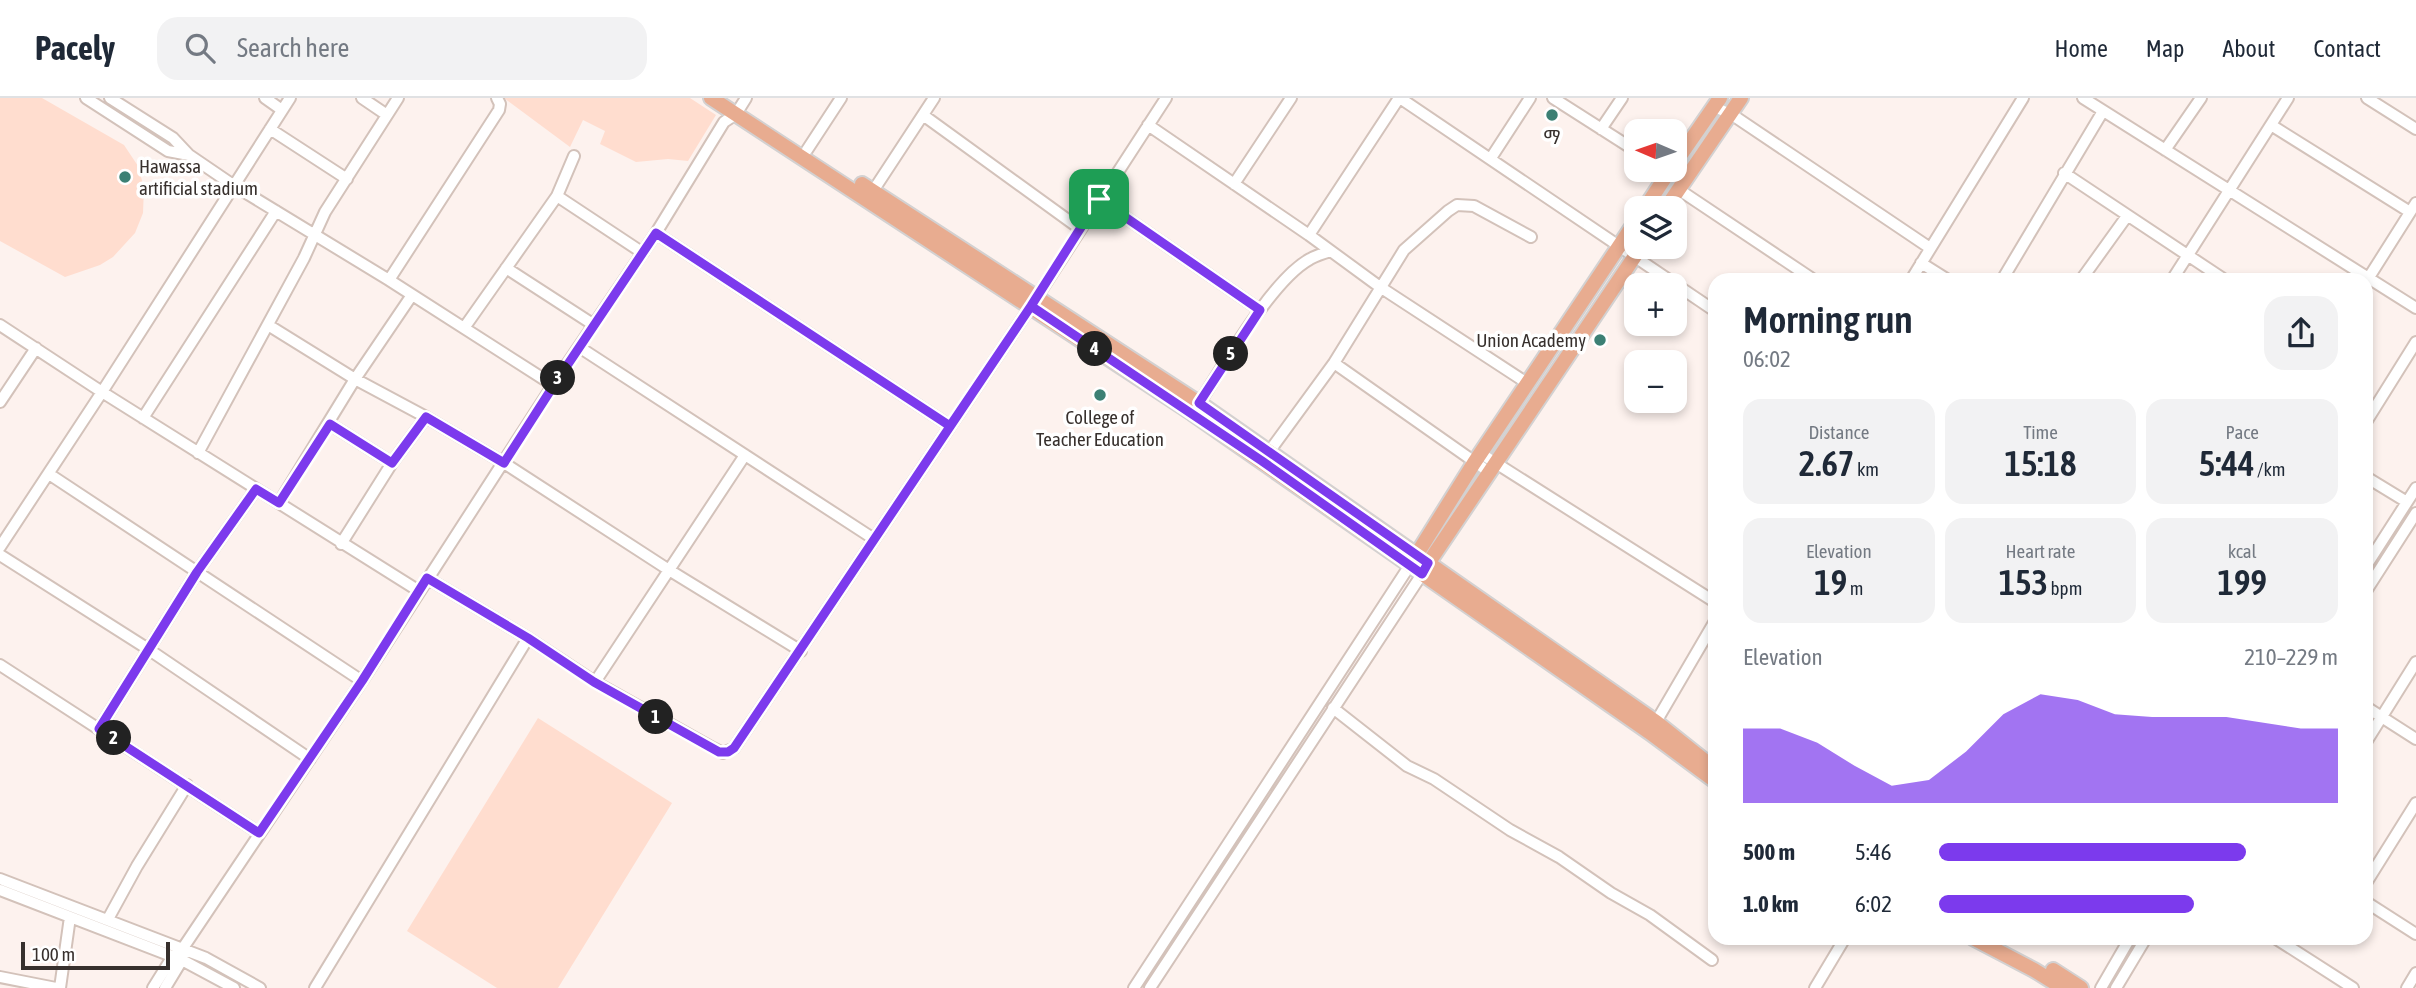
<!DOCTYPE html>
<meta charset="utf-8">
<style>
body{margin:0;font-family:"Asap Condensed","Noto Sans Ethiopic",sans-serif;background:#f2f2f3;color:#1f2937;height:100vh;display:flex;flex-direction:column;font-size:26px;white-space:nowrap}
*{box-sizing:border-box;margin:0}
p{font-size:23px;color:#747a83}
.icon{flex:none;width:38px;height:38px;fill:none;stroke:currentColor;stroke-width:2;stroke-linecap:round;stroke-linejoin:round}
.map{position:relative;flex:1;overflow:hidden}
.drawer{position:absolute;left:1708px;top:175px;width:665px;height:672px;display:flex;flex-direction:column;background:#fff;border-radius:21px;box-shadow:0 4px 10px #0003}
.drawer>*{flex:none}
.needle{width:46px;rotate:272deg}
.fabs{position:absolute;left:1624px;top:21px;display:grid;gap:14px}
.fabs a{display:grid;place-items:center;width:63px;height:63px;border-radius:14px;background:#fff;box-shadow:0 4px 10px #0003;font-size:35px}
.scale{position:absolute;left:21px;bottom:18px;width:149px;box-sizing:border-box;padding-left:7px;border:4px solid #37302d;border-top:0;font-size:19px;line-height:24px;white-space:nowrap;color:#37302d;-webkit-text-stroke:5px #fff;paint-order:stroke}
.pin{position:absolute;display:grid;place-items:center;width:60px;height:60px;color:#fff;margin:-30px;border-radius:14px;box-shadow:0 4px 10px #0006}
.km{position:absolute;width:35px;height:35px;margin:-18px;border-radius:50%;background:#222;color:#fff;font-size:19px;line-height:35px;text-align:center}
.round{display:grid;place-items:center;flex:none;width:74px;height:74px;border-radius:21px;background:#f2f2f3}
.summary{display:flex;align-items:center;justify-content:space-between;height:119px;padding:0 35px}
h1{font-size:38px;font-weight:600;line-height:52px}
.metrics{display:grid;grid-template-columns:repeat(3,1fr);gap:10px;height:119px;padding:7px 35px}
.metrics div{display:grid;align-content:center;border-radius:18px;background:#f2f2f3;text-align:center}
.metrics b{font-size:35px;font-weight:600}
.metrics small{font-size:19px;font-weight:400}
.metrics p{font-size:19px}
.chart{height:196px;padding:14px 35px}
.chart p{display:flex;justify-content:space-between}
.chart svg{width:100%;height:126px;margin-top:7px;fill:#7c3aed;opacity:.7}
ul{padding:0 35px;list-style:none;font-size:23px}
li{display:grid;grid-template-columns:112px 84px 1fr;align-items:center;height:52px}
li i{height:18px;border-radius:9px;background:#7c3aed}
header{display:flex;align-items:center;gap:42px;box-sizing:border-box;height:98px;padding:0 35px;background:#fff;border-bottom:2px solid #e0e1e3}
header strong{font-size:33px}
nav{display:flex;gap:38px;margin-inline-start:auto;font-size:24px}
.search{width:490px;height:63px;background:#f2f2f3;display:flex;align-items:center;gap:18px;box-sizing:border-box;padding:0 24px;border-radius:21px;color:#747a83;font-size:26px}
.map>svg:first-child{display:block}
.green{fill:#ffddcf}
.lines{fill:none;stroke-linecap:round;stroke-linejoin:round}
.minor-casing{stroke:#d3c2ba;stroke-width:14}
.major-casing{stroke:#d3d1d1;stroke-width:18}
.minor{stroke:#fff;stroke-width:10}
.major{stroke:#e8ac90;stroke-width:14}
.route-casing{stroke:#fff;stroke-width:14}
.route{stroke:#7c3aed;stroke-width:9}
.poi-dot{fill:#3c8074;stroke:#fff;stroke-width:2.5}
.labels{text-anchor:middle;stroke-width:7;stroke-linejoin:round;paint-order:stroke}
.poi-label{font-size:19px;fill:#37302d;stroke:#fff}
</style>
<header>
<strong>Pacely</strong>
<div class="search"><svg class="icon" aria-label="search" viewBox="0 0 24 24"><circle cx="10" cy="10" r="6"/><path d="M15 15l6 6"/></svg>Search here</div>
<nav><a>Home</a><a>Map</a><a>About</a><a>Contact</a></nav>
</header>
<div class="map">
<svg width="2416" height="890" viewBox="0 0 2416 890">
<rect width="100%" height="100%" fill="#fdf2ee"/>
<!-- green -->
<path class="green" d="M0,0H42L124,47L138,68L144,90L143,115L135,135L113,159L100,167L65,179L0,143Z
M504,0H690L716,17L688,63L668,61L636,64L600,46L605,33L583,22L570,49Z
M538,620L672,705L558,890H497L407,833Z"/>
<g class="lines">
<defs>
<path id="minor" d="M86,0L168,53L189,57
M110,0L173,40L189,57L233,87L389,182L553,287
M265,0L282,12
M362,0L387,17
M1400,0L1715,213
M1553,0L1636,53
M2083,0L2416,210
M2367,0L2416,31
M1714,9L1731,16L1930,150
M923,17L1079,130
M1148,27L1309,137L1380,189L1527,285
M2271,27L2410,114
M270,31L347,81
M1601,31L1622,0
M807,52L841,0
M2165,52L2201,0
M1491,60L1530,0
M2064,75L2225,182
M1234,86L1291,0
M1678,91L1814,182
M873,93L934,0
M557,98L643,155
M1099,101L1260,212
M656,135L950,328
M1309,137L1399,0
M1921,165L1948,182
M506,170L594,227
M389,182L499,12L500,6L497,0
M1911,182L2023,0
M2002,182L2103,13
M2081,182L2127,118
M2172,182L2288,0
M2366,184L2416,105
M0,227L102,294L419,493
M268,227L355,281L426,319L504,365L669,472L801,553
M464,230L557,98L574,58
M579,249L874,441
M1334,265L1489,374
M0,304L36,250
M1196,310C1222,271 1271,182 1310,161C1317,157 1324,155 1331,153
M143,320L276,113
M2366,324L2416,244
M330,326L392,365
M198,355L304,160L325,114L398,0
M1480,355L1715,504
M1266,358L1334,265L1404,152L1448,113L1457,107L1474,108L1531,139
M49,376L362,583
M2366,379L2407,404
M279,405L355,281L412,197
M341,446L392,365L426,319
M0,449L102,294L290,0
M0,457L148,551L310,661
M2366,468L2416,390
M427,480L528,540L595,584L713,650L723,655L734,650L1031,208L1166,0
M2366,493L2416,415
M0,567L259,735
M595,584L745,357
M2366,609L2416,641
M1333,610L1407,668L1434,681L1510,732L1559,759L1611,795L1650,817L1712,862
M1653,629L1715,523
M99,631L197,474L256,391
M2366,644L2416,564
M0,781L206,860L260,890
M2366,785L2416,705
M0,792L182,862L234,890
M2366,804L2416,836
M108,821L137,768L187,687
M2275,840L2353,890
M0,879L56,890
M60,890L70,819
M153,890L173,858L183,850L362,583L553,287L656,135L724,24L736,16L746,0
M165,890L182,862L183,856
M315,890L528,540
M1134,890L1410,467
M1150,890L1422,476
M1815,890L1845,840
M2101,890L2130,840
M2116,890L2146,840
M2407,890L2416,875"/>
<path id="major" d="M711,0L1192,315L1649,634L1715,683
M1675,65L1720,0
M862,86L1199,305L1656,624L1715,671
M1645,110L1670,72
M1666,110L1741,0
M1412,464L1474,365L1636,123
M1423,473L1641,149
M1973,840L2034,872L2063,890
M2053,872L2081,890"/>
</defs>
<!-- minor casing -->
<use href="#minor" class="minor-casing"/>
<!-- major casing -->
<use href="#major" class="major-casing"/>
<!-- minor -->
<use href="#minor" class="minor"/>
<!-- major -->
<use href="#major" class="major"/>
</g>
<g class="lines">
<defs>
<path id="route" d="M1099,101L1031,208L734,650L728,654H719L594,584L528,540L427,480L362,583L259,735L99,631L197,474L256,391L279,405L330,326L392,365L426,319L504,365L554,287L656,135L950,328L1031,208L1262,363L1422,476L1428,465L1199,305L1260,212L1099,101"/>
</defs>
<!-- route casing -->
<use href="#route" class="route-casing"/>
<!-- route -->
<use href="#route" class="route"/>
</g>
<!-- markers -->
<g class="poi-dot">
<circle cx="1552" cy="17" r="7"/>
<circle cx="125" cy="79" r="7"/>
<circle cx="1600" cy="242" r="7"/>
<circle cx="1100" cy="297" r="7"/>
</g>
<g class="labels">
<!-- poi labels -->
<g class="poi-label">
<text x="1552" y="46">ማ</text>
<text x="139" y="75" text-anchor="start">Hawassa<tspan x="139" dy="22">artificial stadium</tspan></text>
<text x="1586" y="249" text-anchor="end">Union Academy</text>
<text x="1100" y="326">College of<tspan x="1100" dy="22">Teacher Education</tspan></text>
</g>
</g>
</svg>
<div class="fabs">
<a><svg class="needle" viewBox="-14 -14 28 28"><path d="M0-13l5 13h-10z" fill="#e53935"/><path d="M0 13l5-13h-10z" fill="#747a83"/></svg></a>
<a><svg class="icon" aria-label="layers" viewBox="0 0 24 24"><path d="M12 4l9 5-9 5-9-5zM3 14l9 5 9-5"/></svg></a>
<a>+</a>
<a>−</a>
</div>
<div class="scale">100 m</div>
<div class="pin" style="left:1099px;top:101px;background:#1e9e55"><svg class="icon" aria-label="arrive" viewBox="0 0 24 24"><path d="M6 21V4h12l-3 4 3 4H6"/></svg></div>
<b class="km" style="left:656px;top:619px">1</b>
<b class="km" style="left:114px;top:640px">2</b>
<b class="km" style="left:558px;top:280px">3</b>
<b class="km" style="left:1095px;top:251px">4</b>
<b class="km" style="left:1231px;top:256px">5</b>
<section class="drawer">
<div class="summary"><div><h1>Morning run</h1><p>06:02</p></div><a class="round"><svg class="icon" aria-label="share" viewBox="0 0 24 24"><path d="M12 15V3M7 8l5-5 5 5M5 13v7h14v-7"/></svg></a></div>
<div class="metrics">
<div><p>Distance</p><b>2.67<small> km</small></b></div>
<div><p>Time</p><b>15:18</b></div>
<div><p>Pace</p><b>5:44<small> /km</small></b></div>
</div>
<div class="metrics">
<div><p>Elevation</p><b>19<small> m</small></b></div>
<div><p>Heart rate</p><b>153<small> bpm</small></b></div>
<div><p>kcal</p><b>199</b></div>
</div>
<div class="chart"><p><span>Elevation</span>210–229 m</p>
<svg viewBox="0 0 160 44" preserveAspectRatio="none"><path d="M0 44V18L10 18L20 23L30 31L40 38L50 36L60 26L70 13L80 6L90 8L100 13L110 14L120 14L130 14L140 16L150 18L160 18V44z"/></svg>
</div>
<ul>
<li><b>500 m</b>5:46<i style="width:77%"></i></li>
<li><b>1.0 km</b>6:02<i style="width:64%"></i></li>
</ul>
</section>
</div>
